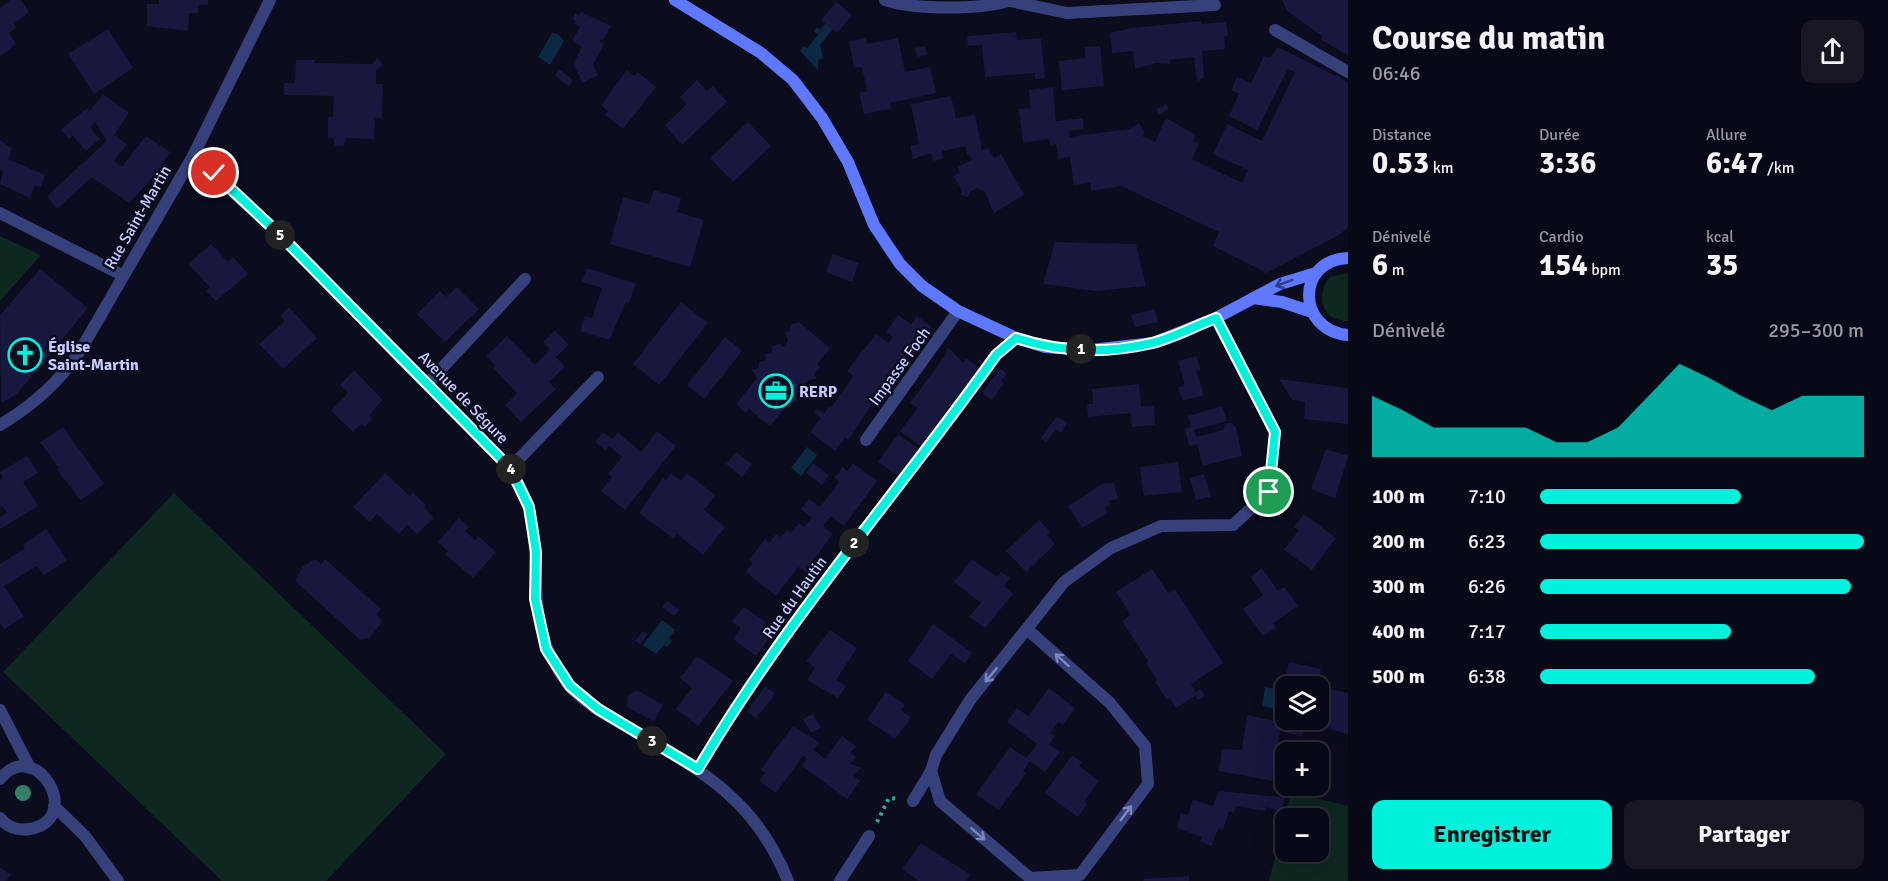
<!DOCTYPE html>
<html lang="fr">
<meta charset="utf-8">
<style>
body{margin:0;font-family:Signika,sans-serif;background:#161723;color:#f1f3f6;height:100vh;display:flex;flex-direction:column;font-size:22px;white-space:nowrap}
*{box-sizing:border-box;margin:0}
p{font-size:20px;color:#989aa1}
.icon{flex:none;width:33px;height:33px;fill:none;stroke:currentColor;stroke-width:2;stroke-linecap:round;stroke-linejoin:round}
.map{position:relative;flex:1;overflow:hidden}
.panel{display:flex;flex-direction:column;background:#080916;width:540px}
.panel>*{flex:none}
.controls{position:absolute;left:1275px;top:676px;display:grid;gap:12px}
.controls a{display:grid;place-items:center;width:54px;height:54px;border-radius:12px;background:#080916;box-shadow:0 6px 24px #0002,0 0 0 2px #292a35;font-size:30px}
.pin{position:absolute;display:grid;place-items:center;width:51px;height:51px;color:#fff;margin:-26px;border:3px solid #fff;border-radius:50%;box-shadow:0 2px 6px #0007}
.km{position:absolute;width:30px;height:30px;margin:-15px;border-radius:50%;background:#222;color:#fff;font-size:16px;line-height:30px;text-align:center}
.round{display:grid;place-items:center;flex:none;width:63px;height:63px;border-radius:12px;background:#161723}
.headline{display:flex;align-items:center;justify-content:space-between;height:102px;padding:0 24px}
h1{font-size:33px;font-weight:700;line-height:45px}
.figures{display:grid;grid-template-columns:repeat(3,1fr);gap:9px;height:102px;padding:6px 24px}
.figures div{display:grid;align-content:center}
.figures b{font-size:30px;font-weight:700}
.figures small{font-size:16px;font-weight:400}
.figures p{font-size:16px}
.chart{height:168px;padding:12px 24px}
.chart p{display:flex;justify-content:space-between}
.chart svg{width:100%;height:108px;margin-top:6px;fill:#00f2dd;opacity:.7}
.button{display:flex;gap:12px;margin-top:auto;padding:12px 24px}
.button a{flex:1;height:69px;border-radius:12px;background:#00f2dd;color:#111;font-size:24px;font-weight:700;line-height:69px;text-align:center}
.button a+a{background:#161723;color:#f1f3f6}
ul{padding:0 24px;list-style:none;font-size:20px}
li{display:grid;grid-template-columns:96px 72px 1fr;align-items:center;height:45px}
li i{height:15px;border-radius:8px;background:#00f2dd}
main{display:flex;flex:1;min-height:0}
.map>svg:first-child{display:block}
.green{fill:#0e2721;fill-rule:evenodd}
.water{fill:#0b2a41}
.building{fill:#18173e}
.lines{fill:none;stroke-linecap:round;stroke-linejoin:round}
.path{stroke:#2cae8e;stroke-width:4;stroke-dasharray:3 4.5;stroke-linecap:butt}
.street{stroke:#36417c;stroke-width:12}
.secondary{stroke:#5e79ff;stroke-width:12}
.tree{fill:#338066}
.oneway{stroke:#303d83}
.oneway2{stroke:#7e86be}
.route-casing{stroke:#fff;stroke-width:12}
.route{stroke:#00f2dd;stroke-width:8}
.labels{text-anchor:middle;stroke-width:5;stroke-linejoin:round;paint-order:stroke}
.street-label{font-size:16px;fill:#c7cbff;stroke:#0b0c1d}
.poi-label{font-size:16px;font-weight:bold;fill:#c7cbff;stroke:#0b0c1d;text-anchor:start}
</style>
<main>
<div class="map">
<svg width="1348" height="881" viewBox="0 0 1348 881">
<rect width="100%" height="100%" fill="#0b0c1d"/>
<!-- green -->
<path class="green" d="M0,236L41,255L0,301Z
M1348,273V321C1322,321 1314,296 1330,277Z
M174,493L446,754L326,881H222L3,672Z
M1291,792L1348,806V881H1269ZM1286,819H1318V852H1286Z"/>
<!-- water -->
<path class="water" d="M826,23L833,29L820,45L823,58L818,60V70L800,51L803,46L807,48L818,35L814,31L817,27L820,30Z
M552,33L558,34L564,41L550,65L538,57Z
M807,447L817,455L801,476L791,468Z
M662,620L675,630L669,638L672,641L667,647L664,645L656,654L643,645Z
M1265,687L1285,691V711L1262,706Z"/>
<!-- building -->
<path class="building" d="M10,0H21L29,12L14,24L16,28L9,33L16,44L0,57V8Z
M159,0H208V5H198V13H189L188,31L147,26V4H159Z
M1282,0H1348V55L1321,40L1322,36L1287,11Z
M836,2L852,15L837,33L821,20Z
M581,12L611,26L603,40L601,39L599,41L604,44L593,65L598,75L583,83L573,64L582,47L572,41L580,27L574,23L576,21L573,19L575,13L579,15Z
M1201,21V24L1226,22L1228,36H1224L1225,49L1202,51L1204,77L1197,82L1194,57L1170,60V64L1156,63L1135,69L1133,51L1112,53L1110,33L1132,28Z
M108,29L133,68L94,94L68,54Z
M1016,32L1017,40L1041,38L1045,78L1035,79V73L985,77L982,45L968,46L967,36Z
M866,38L867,44L898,38L905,72L930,67L936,93L890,103L891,109L864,114L859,93L867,91L862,67L854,68L849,41Z
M925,46L927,55L917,57L915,48Z
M1100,46L1104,86L1062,90L1059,61L1085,58V47Z
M1278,47L1348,82V227L1339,235L1264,274L1265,272L1213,246L1219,232L1121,186L1091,191L1090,183L1074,185L1070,157L1058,159L1056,144L1050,145L1049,139L1023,143L1019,109L1030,108L1029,90L1053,87L1056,121L1083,118L1084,129L1069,131L1070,137L1129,129L1139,123L1145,133L1142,136L1155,142L1166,118L1196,135L1193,141L1199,143L1192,159L1242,183L1248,170L1213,154L1227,124L1262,141L1295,72L1288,69L1257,130L1229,116L1239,94L1231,90L1237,77L1251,83L1264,56L1269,58Z
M377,58L383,65L376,70V84H383L382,118H375L374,139L347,138L343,146H335L333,138H328V117H333L334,96L284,95V83H295L296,60H315V63L372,64Z
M559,69L573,80L569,86L555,76Z
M627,70L634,76L638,72L656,87L623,129L605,115L608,111L601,105Z
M697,80L707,91L713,86L727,102L682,145L665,125L687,104L680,97Z
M103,94L129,113L114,135L127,144L114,161L122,167L146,136L170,152L155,175L129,203L92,177L57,209L47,196L107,141L95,122L90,127L100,139L86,151L73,136L69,139L61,130L87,108L89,112Z
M951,96L956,118L975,115L982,150L988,148L994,158L1001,154L1024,195L994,213L985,192L977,188L970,192L968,197L961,195L962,191L954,176L960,173L958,167L973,159L967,154L966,146L942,151L943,159L933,161L931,153L913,159L910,146L919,144L911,104Z
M1166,104L1169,108L1160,115L1156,110Z
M748,122L771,146L733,182L710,158Z
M0,140L12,149L8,159L45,175L41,187L35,185L30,198L0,184L3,171L0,170Z
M654,190L681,198L677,212L704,220L690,267L610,244L623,197L649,204Z
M1055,242L1136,244L1146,286L1096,291L1043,284Z
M211,244L228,262L233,257L248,274L216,301L206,291L210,287L188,264Z
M833,254L859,263L852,282L826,272Z
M587,268L636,284L629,303L626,302L609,340L580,331L585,316L592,318L602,288L582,282Z
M40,269L88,308L17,394L1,403L0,315Z
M457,287L479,309L445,342L417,314L440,291L446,297Z
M681,302L708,323L659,385L633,364Z
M289,307L317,338L283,369L259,344L285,321L280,316Z
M1155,309L1158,322L1135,327L1131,315Z
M898,315L911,324L917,316L932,327L912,346L848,440L845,438L835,451L810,432L821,418L814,413L817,409L824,414L829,406L831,408L853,376L847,371L876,334L889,343L893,337L886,332Z
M799,322L830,348L817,364L820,367L815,373L816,379L809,380L796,395L797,401L788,404L770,426L749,409L746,413L736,404L757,378L752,370L759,368V362L766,360L765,354L772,352V346L780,344L783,347L788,341L785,332L790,331V325Z
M555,330L569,345L556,357L565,367L549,382L556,389L521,422L505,405L517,393L493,368L495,365L486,356L507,336L535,365L550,350L543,342Z
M725,337L742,351L704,399L687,385Z
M948,348L963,362L966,358L980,369L922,447L900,431L918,408L910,403L947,353L945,352Z
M1196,356L1201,370L1196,371L1204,395L1183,401L1178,387L1184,386V381L1178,361Z
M1000,368L1007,374L1001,381L1004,383L992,400L982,393Z
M354,370L383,400L369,415L372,418L365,427L361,424L353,432L331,411L348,393L340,385Z
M1279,379L1348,388V424L1304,419L1305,402L1292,400Z
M1139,384L1141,406H1154L1155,425L1132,427L1131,413L1088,417L1087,404H1093L1092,389Z
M1222,406L1227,421L1194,430L1196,437L1223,430L1225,424L1232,423L1236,427L1242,456L1203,466L1197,444L1189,446L1185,429L1191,427L1188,416Z
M1057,416L1067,423L1061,433L1056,429L1046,442L1041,438Z
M63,427L104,484L81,500L57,470L59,468L40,442Z
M657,431L676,446L625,510L601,491L612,477L608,474L622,457L609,446L605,450L595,442L603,432L613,439L618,432L641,452Z
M898,434L920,450L900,477L878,462Z
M1326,449L1348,456L1335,498L1311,489Z
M736,452L752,464L742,477L726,464Z
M27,456L38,473L23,482L38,506L0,529V517L7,513L2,506L0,507V480L3,478L0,472Z
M1178,462L1182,492L1144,496L1140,467Z
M813,463L829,475L822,485L806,473Z
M853,463L877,481L844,526L831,516L823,526L833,534L810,564L813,567L808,573L798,567L776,596L746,572L753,563L749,560L765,539L769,543L776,534L781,537L787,530L791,533L799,523L804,527L812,518L801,509L809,499L820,507L839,482L834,478L843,467L847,471Z
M385,473L410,496L413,493L426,505L424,508L434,518L417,534L407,525L399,534L377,514L370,522L353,507Z
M671,473L681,481L687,473L715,495L704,510L725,527L703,555L677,534L674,539L639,513L663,478L666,480Z
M1204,474L1211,497L1196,500L1190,478Z
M1104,483H1114L1118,499L1109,501L1110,505L1105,508L1108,513L1082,528L1068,506Z
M1304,514L1336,538L1312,570L1284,550L1299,530L1294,527Z
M459,518L469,527L465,531L475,540L478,536L496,552L473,578L445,554L448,551L438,542Z
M1039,520L1050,532L1047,535L1055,544L1026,572L1006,551Z
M46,529L67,560L44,575L37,566L4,586L24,617L4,629L0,623V564L25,548L23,545Z
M316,559L321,564L325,559L381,609L376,614L382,622L369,638L360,640L295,581L303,566Z
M972,559L997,577L1001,572L1010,578L1004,586L1013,594L985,628L969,617L981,603L954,582Z
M1262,568L1278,591L1284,587L1298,606L1273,623L1276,628L1263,636L1243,609L1263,595L1250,577Z
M1152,569L1168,593L1175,589L1223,663L1191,684L1196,692L1200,689L1205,696L1198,700L1195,696L1176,708L1170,698L1167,700L1155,682L1157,680L1146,663L1148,661L1122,621L1131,615L1116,592Z
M667,601L679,610L674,616L662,607Z
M744,607L766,622L763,626L773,633L756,656L733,639L741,628L732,621Z
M933,624L972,653L965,663L951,654L932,679L908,661Z
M830,630L857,648L836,680L846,686L838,698L807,680L815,668L806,661Z
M643,631L648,634L640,644L635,641Z
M697,656L733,681L698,726L676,709L692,688L680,678Z
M1289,662L1321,669L1317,683L1286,677Z
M765,686L775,694L756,718L747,712Z
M1049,688L1075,708L1063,725L1058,722L1050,733L1055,736L1049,744L1060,752L1045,772L1030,761L1023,771L1026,773L999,810L976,794L1010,747L1026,758L1037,744L1007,722L1017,708L1028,716Z
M1326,688L1348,693V734L1315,725Z
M637,690L663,705L654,721L627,707L628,695Z
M886,692L905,705L901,710L911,718L895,739L867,720Z
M813,714L821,728L811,733L803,719Z
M1247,715L1305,728L1302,737L1280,731L1272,781L1219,771L1222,749L1242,750Z
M793,726L819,742L814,750L825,759L842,736L856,746L850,753L856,757L850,764L862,768L853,775L860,781L847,799L802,766L807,759L803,756L776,793L759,781L765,773L761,769Z
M1072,755L1082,762L1079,766L1099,781L1084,802L1087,804L1078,817L1045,793Z
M1219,791L1269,796L1285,797L1281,812L1266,807L1265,811L1237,806L1234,813L1229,811L1223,830L1218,828L1212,846L1200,841L1202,837L1177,828L1181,813L1188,815L1193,800L1213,806Z
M921,843L971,875L966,881H919L902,869Z
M0,867L11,875L6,881H0Z
M1189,876V881H1143V879Z"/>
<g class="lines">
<!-- path -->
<path class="path" d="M877,822L889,798L899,799"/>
<!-- street -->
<path class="street" d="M885,0C915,10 982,10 1011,0
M1010,1L1067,13L1215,5
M1275,30L1348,72
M193,156L277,232L510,468C516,481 526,495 529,509C545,576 521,623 568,684C584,704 610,717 631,729C702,771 756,800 788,881
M0,213L122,275
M428,383L525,279
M0,425C32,406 60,381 80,351L193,156L270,0
M866,440L958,311
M510,468L598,377
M1028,630L1110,703L1145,746L1148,784L1080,875L1030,878L940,801L931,771L936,755L970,700L1064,582L1111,548L1161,526L1233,525L1269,492L1275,432L1216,318
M0,710L30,768
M698,769C784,622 898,493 996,355L1016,338
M0,779C36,735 85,819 30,829C18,831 7,827 0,818
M913,801L931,771
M54,806L85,836L118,881
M840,881L869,836"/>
<!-- secondary -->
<path class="secondary" d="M675,0L761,53L793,80L822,118L848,162L874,225L900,264L922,286L958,311L1016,338L1045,347L1091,350L1153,343L1216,318L1280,284L1316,273
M1348,258C1296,260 1296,330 1348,335
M1253,298L1282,302L1312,312"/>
</g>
<!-- trees -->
<circle class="tree" cx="23" cy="793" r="8"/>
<!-- one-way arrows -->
<defs><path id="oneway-shaft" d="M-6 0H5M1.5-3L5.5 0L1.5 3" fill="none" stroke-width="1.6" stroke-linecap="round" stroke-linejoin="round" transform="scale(1.5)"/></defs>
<use class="oneway" href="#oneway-shaft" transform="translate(1284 283) rotate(160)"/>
<g class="oneway2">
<use href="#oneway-shaft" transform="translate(1062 660) rotate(-138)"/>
<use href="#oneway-shaft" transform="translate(991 675) rotate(130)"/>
<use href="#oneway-shaft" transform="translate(1126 813) rotate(-53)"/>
<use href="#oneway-shaft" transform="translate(978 834) rotate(41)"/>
</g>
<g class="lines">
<defs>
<path id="route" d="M214,173L277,232L510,468L529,507L536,552L535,599L546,649L570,686L598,709L698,769C784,622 898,493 996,355L1016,338C1059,352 1106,354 1152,343C1173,338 1195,326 1216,318L1275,432L1269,492"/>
</defs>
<!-- route casing -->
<use href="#route" class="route-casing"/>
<!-- route -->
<use href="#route" class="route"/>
</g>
<!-- icons -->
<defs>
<symbol id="church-ring" viewBox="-11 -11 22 22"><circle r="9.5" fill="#0b0c1d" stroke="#00f2dd" stroke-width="1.5"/><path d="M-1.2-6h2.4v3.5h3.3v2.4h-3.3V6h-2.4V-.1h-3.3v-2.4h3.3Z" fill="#00f2dd"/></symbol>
<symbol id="office-ring" viewBox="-11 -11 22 22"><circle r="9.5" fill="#0b0c1d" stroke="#00f2dd" stroke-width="1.5"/><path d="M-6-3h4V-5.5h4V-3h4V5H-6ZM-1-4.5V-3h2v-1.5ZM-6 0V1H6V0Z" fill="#00f2dd"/></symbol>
</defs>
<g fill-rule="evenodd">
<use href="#church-ring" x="6" y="336" width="38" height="38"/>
<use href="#office-ring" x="757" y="372" width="38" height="38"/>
</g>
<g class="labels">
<!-- street labels -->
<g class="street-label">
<text transform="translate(137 217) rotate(-60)" y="6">Rue Saint-Martin</text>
<text transform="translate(899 366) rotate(-54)" y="6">Impasse Foch</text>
<text transform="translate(464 397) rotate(46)" y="6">Avenue de Ségure</text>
<text transform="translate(794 597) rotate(-54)" y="6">Rue du Hautin</text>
</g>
<!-- poi labels -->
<g class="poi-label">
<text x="48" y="352">Église<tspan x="48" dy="18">Saint-Martin</tspan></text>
<text x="799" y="397">RERP</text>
</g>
</g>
</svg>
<div class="controls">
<a><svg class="icon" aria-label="layers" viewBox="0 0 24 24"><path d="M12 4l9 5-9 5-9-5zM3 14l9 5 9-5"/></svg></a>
<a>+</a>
<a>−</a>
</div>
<div class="pin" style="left:1269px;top:492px;background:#1e9e55"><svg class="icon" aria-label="arrive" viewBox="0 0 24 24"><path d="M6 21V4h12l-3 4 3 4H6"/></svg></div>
<div class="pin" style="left:214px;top:173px;background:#d93025"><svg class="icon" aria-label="check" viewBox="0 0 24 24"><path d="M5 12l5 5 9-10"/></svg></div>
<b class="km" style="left:1081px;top:349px">1</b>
<b class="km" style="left:854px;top:543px">2</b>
<b class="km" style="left:652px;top:741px">3</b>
<b class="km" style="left:511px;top:469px">4</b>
<b class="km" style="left:280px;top:235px">5</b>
</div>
<section class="panel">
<div class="headline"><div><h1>Course du matin</h1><p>06:46</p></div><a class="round"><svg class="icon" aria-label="share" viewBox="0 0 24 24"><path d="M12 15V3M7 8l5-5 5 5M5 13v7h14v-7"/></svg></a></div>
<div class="figures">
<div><p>Distance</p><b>0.53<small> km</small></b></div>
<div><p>Durée</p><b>3:36</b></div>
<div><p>Allure</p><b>6:47<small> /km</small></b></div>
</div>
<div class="figures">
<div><p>Dénivelé</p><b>6<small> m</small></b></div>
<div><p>Cardio</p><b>154<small> bpm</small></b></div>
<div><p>kcal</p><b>35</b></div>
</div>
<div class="chart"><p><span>Dénivelé</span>295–300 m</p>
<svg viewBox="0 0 160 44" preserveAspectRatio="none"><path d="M0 44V19L10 25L20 32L30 32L40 32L50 32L60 38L70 38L80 32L90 19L100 6L110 12L120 19L130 25L140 19L150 19L160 19V44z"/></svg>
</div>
<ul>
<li><b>100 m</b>7:10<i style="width:62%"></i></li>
<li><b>200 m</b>6:23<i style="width:100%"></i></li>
<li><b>300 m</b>6:26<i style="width:96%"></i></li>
<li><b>400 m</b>7:17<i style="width:59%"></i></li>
<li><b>500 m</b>6:38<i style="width:85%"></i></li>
</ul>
<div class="button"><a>Enregistrer</a><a>Partager</a></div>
</section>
</main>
